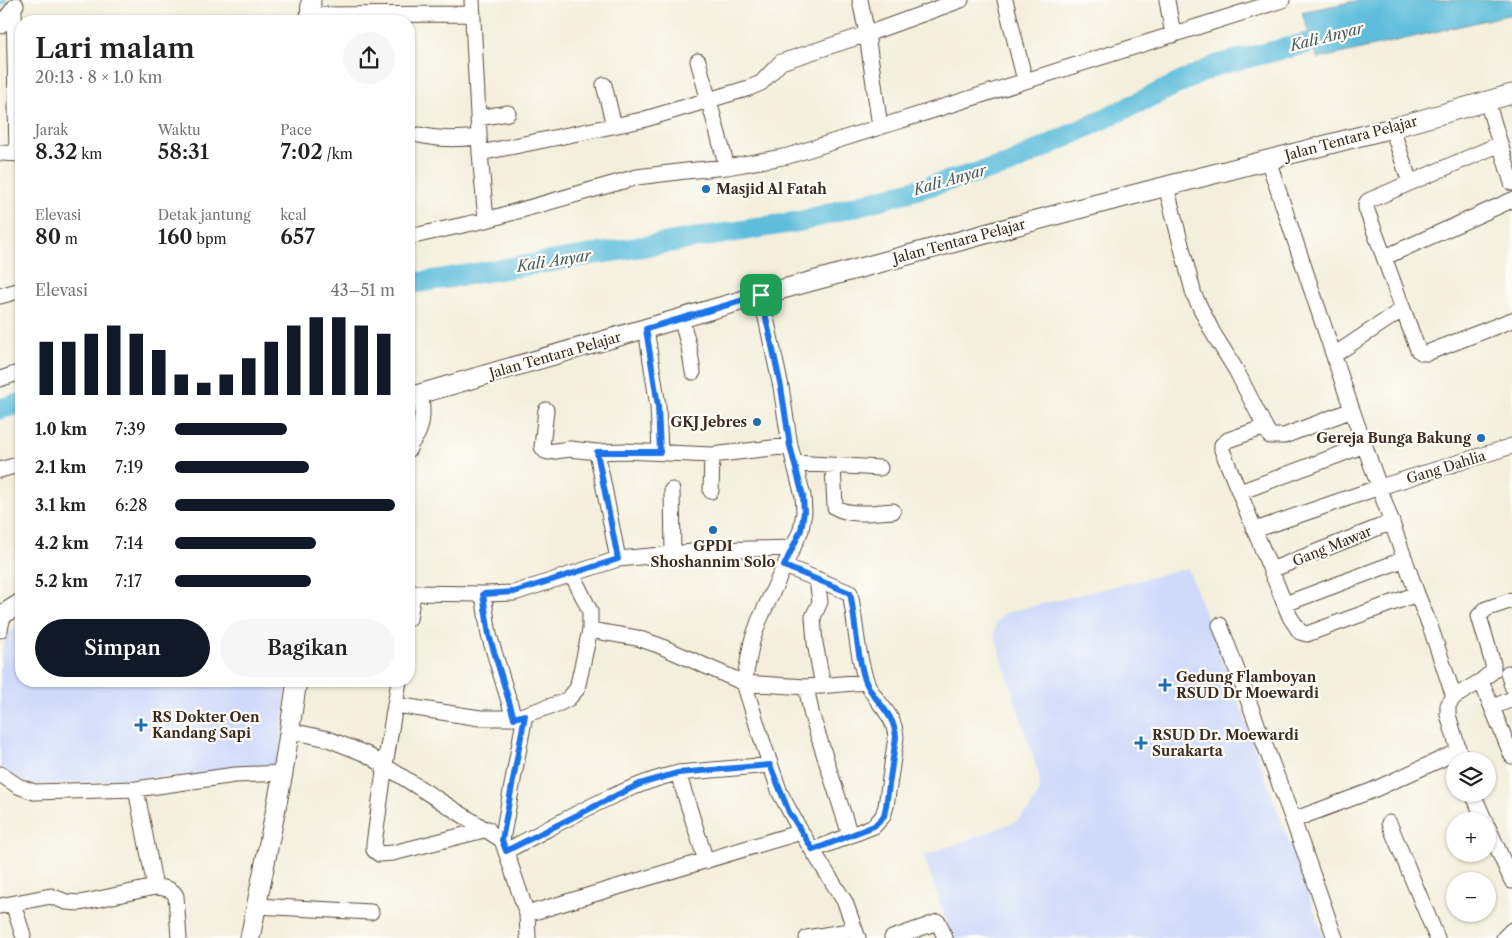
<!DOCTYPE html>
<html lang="id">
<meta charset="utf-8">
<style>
body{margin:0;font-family:"Libre Caslon Text",serif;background:#f6f6f6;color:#222;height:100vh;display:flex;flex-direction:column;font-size:19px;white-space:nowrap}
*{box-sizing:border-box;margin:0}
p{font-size:16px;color:#767676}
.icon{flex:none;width:28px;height:28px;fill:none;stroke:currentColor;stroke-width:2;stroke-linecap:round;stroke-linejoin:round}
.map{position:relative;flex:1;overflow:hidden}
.panel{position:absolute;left:15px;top:15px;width:400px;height:672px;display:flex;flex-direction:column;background:#fff;border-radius:20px;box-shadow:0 1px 4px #0004}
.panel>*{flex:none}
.buttons{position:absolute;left:1446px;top:752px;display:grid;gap:10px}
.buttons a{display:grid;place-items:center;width:50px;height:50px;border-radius:50%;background:#fff;box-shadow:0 1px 4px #0004;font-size:25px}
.pin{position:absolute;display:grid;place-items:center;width:42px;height:42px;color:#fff;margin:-21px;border-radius:10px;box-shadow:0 2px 8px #0006}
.round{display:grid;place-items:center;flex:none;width:52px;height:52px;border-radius:26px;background:#f6f6f6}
.head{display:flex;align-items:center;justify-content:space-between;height:85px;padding:0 20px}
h1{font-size:28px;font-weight:600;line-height:38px}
.figures{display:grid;grid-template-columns:repeat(3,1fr);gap:8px;height:85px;padding:5px 20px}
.figures div{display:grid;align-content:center}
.figures b{font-size:21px;font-weight:600}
.figures small{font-size:14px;font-weight:400}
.figures p{font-size:14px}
.chart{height:140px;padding:10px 20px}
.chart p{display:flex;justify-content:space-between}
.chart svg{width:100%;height:90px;margin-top:5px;stroke:#111827;stroke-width:6}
.action{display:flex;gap:10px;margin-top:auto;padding:10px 20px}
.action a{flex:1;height:58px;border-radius:30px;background:#111827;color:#fff;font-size:20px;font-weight:600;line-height:58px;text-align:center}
.action a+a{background:#f6f6f6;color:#222}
ul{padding:0 20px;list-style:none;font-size:16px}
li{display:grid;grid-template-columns:80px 60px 1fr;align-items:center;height:38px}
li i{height:12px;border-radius:6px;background:#111827}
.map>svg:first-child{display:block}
.built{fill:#cfdafa}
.water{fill:#5dbddb;stroke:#4c747c}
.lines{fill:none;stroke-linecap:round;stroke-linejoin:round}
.stream{stroke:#5dbddb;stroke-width:4}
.river{stroke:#5dbddb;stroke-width:21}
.minor-casing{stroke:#57483a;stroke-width:17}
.major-casing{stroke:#57483a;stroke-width:21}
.minor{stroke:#fff;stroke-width:15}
.major{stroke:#fff;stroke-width:19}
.route-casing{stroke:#fff;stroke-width:10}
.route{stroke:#1a73e8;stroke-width:6}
.poi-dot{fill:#1f6fb2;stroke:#fdfcf7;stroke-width:2}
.labels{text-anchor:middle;stroke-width:4.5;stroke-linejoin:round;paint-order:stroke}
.street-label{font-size:14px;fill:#3b2a1e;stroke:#fdfcf7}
.poi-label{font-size:14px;font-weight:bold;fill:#3b2a1e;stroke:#fdfcf7;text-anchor:start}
.water-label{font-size:15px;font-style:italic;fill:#475d60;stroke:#fdfcf7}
</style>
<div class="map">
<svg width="1512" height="938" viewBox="0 0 1512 938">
<rect width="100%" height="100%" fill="#fdfcf7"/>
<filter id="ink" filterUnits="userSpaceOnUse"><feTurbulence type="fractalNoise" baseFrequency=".02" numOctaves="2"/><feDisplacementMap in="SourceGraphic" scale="10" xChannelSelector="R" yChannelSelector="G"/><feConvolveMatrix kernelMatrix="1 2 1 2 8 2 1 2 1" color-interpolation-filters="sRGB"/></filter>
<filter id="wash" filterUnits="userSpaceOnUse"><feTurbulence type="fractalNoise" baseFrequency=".0096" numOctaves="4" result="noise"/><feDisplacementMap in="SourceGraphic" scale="20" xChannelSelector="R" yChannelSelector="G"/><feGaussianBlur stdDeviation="1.12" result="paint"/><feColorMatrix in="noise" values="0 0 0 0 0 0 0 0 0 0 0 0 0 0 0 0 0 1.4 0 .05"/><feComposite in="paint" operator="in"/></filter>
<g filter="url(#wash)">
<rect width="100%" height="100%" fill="#f4efdc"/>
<!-- built -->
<path class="built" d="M1188,568L1241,709L1324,938H952L924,856L1015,822L1030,809L1040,790L1039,776L994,634L996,622L1005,613Z
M21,623V681H287L279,769L33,786L0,768V668L3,647L7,634Z"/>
<!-- water -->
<path class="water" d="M1360,0H1512V14L1318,59L1302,12Z"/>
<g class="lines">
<!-- stream -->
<path class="stream" d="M0,5L5,0"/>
<!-- river -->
<path class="river" d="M409,284L802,221L1009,164L1217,65L1340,35
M0,409L21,403"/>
</g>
</g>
<g filter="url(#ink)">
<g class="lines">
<defs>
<path id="minor" d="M472,0L480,153L486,220
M860,0L867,34L880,127
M1005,0L1025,81
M1167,0L1173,35
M14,8L17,153
M310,15L473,14
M0,26L16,5
M698,61L727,167
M604,85L614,126
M1487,101L1512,183
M478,118L508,113
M1392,128L1410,183
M419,135C440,140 458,139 479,137
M1500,144L1368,201L1366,204V208L1418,350L1423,353H1427L1512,320
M0,153L21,154
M480,153L642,120L749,88L761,83L781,62L867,34L961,0
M1268,160L1352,410L1417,594L1430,626L1454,697
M1166,186L1194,295L1213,333L1236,370L1265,427
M409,237L486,220L637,177L686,171L727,167L788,156L1282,0
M1385,257L1512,200
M761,295L781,387L790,446L803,496L804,512L801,530L759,621L752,641L744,683L759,731L780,793L801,832L845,902L858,938
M0,296L21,290
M681,318L689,347L693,372
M646,329L658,406L660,452
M1334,355L1403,309
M0,379L21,372
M546,410L542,447L545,451L548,452L570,449L597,452L624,451L712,455L790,446
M1352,410L1284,436H1270L1265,427L1228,440L1222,445V450L1290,617L1300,632L1307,634L1417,594
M409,449C410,443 414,440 417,435C424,422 422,407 421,394
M597,452L618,559
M794,463L880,468
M833,466L835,507C851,517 875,512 893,511
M0,470L21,464
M672,490L673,553
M711,491L712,455
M1240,492L1365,445
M1255,530L1380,487L1512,446
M785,566L850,593C856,621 856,652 866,680C873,702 894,711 896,737L886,806L883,816L874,826L813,850
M1271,570L1392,522
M817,579L820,602L813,617L815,643L823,686
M409,593L483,594L514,593L618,559L714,550L793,548
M483,594L489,635L514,718
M1285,604L1405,559
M409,619L413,593
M1220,625L1293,820L1335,938
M0,630L3,615
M590,630L637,638L658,645L744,683L806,687L866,682
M1508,673L1512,686
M399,681L385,765L374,844V850L379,854L393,853L488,829
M1481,681L1512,756
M806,687L812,716L850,835
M396,705L480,718H514L560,703L568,699L577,689L590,630V611L572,574
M1493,707L1512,699
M525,715L502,840L527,914L528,938
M291,731L328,739L366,754L502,840
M1462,761L1448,715V705L1454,697L1481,681L1493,671V664L1479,616L1486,609L1512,600
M678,773L706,861
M0,774L18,786L34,792L136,789L235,775L283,773
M136,789L155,887
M1473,794L1485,821
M1293,820L1371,791L1459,751
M1389,823L1437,938
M1488,827L1512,881
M506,851C559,824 620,786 678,773L770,765
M13,904L23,935
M0,906L51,896L66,902L80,903L155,887C163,888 172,888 176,896L179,938
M256,906L371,912
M527,914L801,832
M807,938L855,930
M892,938L938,922L939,923L945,938
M1504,938L1512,930"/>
<path id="major" d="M310,21L311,0
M409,397L761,295L1070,211L1392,128L1512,94
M0,616L21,603
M250,938L283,773L297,681"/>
</defs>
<!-- minor casing -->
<use href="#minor" class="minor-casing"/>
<!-- major casing -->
<use href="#major" class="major-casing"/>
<!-- minor -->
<use href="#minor" class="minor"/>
<!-- major -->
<use href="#major" class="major"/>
</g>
</g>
<g class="lines" filter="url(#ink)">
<defs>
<path id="route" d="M761,295L781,387L790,446L803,496L804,512L801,530L784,566L850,593C856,621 856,652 865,680C873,702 894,711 896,737L886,806L884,816L874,826L813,850L789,812L770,765L678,773L667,776L640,784L617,795L506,851L502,840L525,715L514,718L489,635L483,594L514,592L618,559L597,452H660L658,406L646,329Z"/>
</defs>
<!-- route casing -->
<use href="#route" class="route-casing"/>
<!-- route -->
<use href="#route" class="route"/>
</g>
<!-- markers -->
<g class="poi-dot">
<circle cx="706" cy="189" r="5"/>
<circle cx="757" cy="422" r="5"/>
<circle cx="1481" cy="438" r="5"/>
<circle cx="713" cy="530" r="5"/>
<path d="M1162.5 677.5h5v5h5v5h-5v5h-5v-5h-5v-5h5z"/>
<path d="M138.5 717.5h5v5h5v5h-5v5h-5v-5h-5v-5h5z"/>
<path d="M1138.5 735.5h5v5h5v5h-5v5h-5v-5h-5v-5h5z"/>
</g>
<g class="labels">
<!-- street labels -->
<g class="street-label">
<text transform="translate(1351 138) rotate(-15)" y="5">Jalan Tentara Pelajar</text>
<text transform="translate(959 241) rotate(-15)" y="5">Jalan Tentara Pelajar</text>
<text transform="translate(555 355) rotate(-16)" y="5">Jalan Tentara Pelajar</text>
<text transform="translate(1446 467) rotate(-17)" y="5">Gang Dahlia</text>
<text transform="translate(1332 546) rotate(-22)" y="5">Gang Mawar</text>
</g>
<!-- poi labels -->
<g class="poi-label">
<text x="716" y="194">Masjid Al Fatah</text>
<text x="747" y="427" text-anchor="end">GKJ Jebres</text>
<text x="1471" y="443" text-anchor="end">Gereja Bunga Bakung</text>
<text x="713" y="551" text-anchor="middle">GPDI<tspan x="713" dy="16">Shoshannim Solo</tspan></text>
<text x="1176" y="682">Gedung Flamboyan<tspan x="1176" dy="16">RSUD Dr Moewardi</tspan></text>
<text x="152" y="722">RS Dokter Oen<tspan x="152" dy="16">Kandang Sapi</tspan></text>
<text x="1152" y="740">RSUD Dr. Moewardi<tspan x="1152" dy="16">Surakarta</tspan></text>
</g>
<!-- water labels -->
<g class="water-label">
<text transform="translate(1327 37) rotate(-14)" y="5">Kali Anyar</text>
<text transform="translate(950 180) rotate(-16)" y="5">Kali Anyar</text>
<text transform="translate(554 261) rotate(-9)" y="5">Kali Anyar</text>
</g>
</g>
</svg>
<div class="buttons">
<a><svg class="icon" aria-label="layers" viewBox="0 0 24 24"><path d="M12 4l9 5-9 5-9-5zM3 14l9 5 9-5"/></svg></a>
<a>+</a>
<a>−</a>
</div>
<div class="pin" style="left:761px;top:295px;background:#1e9e55"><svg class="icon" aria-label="arrive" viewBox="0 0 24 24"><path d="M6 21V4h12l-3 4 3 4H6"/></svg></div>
<section class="panel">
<div class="head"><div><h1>Lari malam</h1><p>20:13 · 8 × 1.0 km</p></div><a class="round"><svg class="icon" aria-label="share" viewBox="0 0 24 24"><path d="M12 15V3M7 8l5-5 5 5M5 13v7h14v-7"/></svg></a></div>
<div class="figures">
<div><p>Jarak</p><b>8.32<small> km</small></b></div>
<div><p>Waktu</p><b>58:31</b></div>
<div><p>Pace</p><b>7:02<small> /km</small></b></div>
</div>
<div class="figures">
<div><p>Elevasi</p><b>80<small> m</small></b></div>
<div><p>Detak jantung</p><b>160<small> bpm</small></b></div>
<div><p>kcal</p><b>657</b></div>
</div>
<div class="chart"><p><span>Elevasi</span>43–51 m</p>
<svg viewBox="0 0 160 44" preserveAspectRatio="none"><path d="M5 44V18M15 44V18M25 44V14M35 44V10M45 44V14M55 44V22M65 44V34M75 44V38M85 44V34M95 44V26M105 44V18M115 44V10M125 44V6M135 44V6M145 44V10M155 44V14"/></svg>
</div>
<ul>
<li><b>1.0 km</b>7:39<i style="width:51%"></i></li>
<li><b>2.1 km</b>7:19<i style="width:61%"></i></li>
<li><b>3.1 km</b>6:28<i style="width:100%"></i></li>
<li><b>4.2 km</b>7:14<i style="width:64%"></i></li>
<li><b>5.2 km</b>7:17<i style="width:62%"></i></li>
</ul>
<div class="action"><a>Simpan</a><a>Bagikan</a></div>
</section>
</div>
